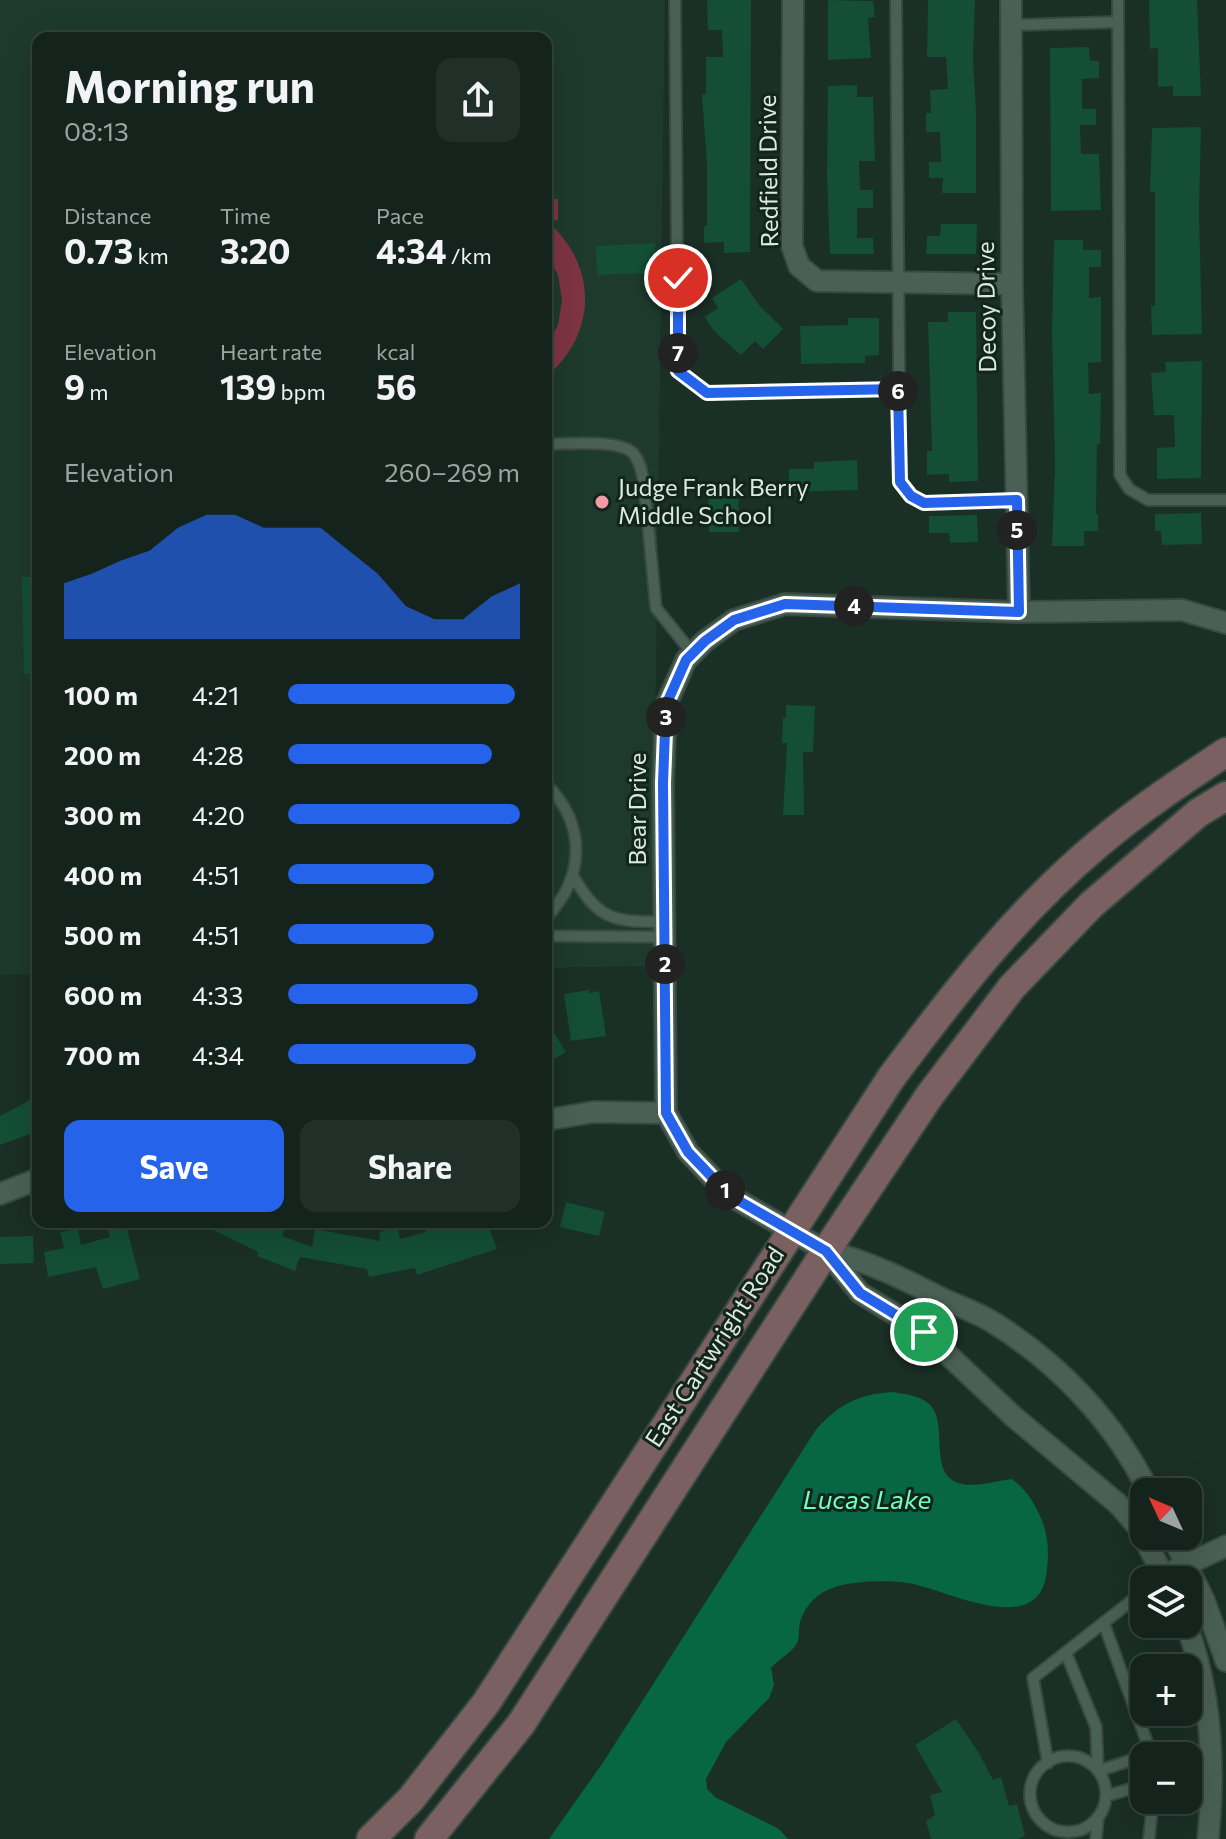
<!DOCTYPE html>
<meta charset="utf-8">
<style>
body{margin:0;font-family:Commissioner,sans-serif;background:#212f29;color:#f1f3f6;height:100vh;display:flex;flex-direction:column;font-size:30px;white-space:nowrap}
*{box-sizing:border-box;margin:0}
p{font-size:26px;color:#9da4a3}
.icon{flex:none;width:44px;height:44px;fill:none;stroke:currentColor;stroke-width:2;stroke-linecap:round;stroke-linejoin:round}
.map{position:relative;flex:1;overflow:hidden}
.sheet{position:absolute;left:32px;top:32px;width:520px;height:1196px;display:flex;flex-direction:column;background:#14231c;border-radius:16px;box-shadow:0 8px 32px #0002,0 0 0 2px #33403b}
.sheet>*{flex:none}
.needle{width:52px;rotate:314deg}
.controls{position:absolute;left:1130px;top:1478px;display:grid;gap:16px}
.controls a{display:grid;place-items:center;width:72px;height:72px;border-radius:16px;background:#14231c;box-shadow:0 8px 32px #0002,0 0 0 2px #33403b;font-size:40px}
.pin{position:absolute;display:grid;place-items:center;width:68px;height:68px;color:#fff;margin:-34px;border:4px solid #fff;border-radius:50%;box-shadow:0 2px 8px #0007}
.km{position:absolute;width:40px;height:40px;margin:-20px;border-radius:50%;background:#222;color:#fff;font-size:22px;line-height:40px;text-align:center}
.round{display:grid;place-items:center;flex:none;width:84px;height:84px;border-radius:16px;background:#212f29}
.headline{display:flex;align-items:center;justify-content:space-between;height:136px;padding:0 32px}
h1{font-size:44px;font-weight:700;line-height:60px}
.stats{display:grid;grid-template-columns:repeat(3,1fr);gap:12px;height:136px;padding:8px 32px}
.stats div{display:grid;align-content:center}
.stats b{font-size:34px;font-weight:700}
.stats small{font-size:22px;font-weight:400}
.stats p{font-size:22px}
.chart{height:224px;padding:16px 32px}
.chart p{display:flex;justify-content:space-between}
.chart svg{width:100%;height:144px;margin-top:8px;fill:#2563eb;opacity:.7}
.action{display:flex;gap:16px;margin-top:auto;padding:16px 32px}
.action a{flex:1;height:92px;border-radius:16px;background:#2563eb;color:#fff;font-size:32px;font-weight:700;line-height:92px;text-align:center}
.action a+a{background:#212f29;color:#f1f3f6}
ul{padding:0 32px;list-style:none;font-size:26px}
li{display:grid;grid-template-columns:128px 96px 1fr;align-items:center;height:60px}
li i{height:20px;border-radius:10px;background:#2563eb}
.map>svg:first-child{display:block}
.built{fill:#1d3a2c}
.green{fill:#7d3443}
.water{fill:#076744}
.building{fill:#134e35}
.lines{fill:none;stroke-linecap:round;stroke-linejoin:round}
.service-casing{stroke:#384941;stroke-width:14}
.minor-casing{stroke:#384941;stroke-width:24}
.secondary-casing{stroke:#384941;stroke-width:32}
.service{stroke:#4a6054;stroke-width:10}
.minor{stroke:#4a6054;stroke-width:20}
.secondary{stroke:#7b6061;stroke-width:28}
.route-casing{stroke:#fff;stroke-width:16}
.route{stroke:#2563eb;stroke-width:10}
.poi-dot{fill:#f39aa8;stroke:#11251b;stroke-width:3}
.labels{text-anchor:middle;stroke-width:6;stroke-linejoin:round;paint-order:stroke}
.street-label{font-size:24px;fill:#dce9e2;stroke:#11251b}
.poi-label{font-size:24px;fill:#dce9e2;stroke:#11251b;text-anchor:start}
.water-label{font-size:26px;font-style:italic;fill:#72febe;stroke:#11251b}
</style>
<div class="map">
<svg width="1226" height="1839" viewBox="0 0 1226 1839">
<rect width="100%" height="100%" fill="#1a2f25"/>
<!-- built -->
<path class="built" d="M0,0H665L652,966L546,968V38H38V974L0,975Z"/>
<!-- green -->
<path class="green" d="M546,199H558V220L547,221C598,266 598,333 546,377V347L558,325L562,300L558,275L546,253Z"/>
<!-- water -->
<path class="water" d="M892,1392C904,1394 918,1395 928,1403C951,1421 925,1476 962,1484C976,1487 997,1481 1012,1479C1027,1490 1036,1505 1043,1523C1049,1541 1049,1557 1046,1576C1036,1639 943,1588 908,1583C889,1580 853,1581 835,1587C819,1592 807,1603 801,1619C798,1626 800,1636 797,1643C792,1653 778,1659 771,1668L774,1685L769,1698L726,1742L706,1779L707,1789L715,1797L779,1829L788,1839H549L604,1761L815,1431C837,1405 859,1394 892,1392Z"/>
<!-- building -->
<path class="building" d="M707,0H751L750,252L724,253V242L704,243V226H707V164L702,95L706,94V57H723L722,30H708Z
M828,0L873,1L875,17L868,18L871,58L828,60Z
M928,0H975L973,58L976,112V193H942L943,178H929V162H941L940,132H926V113H931L930,90L948,89L946,57H927Z
M1149,0H1197L1201,96H1173V86L1158,87V48L1150,49Z
M1089,47L1090,61H1099V78L1082,79V109H1096V125H1080L1081,154H1099L1101,210L1051,211L1050,48Z
M857,85V97H873L875,161H859L860,190H873V208H857V238H873L874,254H830L827,177L828,86Z
M1201,127L1199,212L1202,334L1152,335L1151,306H1155V192H1150L1152,128Z
M941,224H977L976,254H926L927,236H940Z
M1054,240H1083V250H1101V267H1089V298L1101,297V362L1088,363L1089,394L1101,393L1100,444H1097L1096,514H1098V531H1084V546H1052L1055,465L1052,333Z
M655,243L656,273L597,275L596,246Z
M741,279L759,305L783,329L763,349L755,341L741,355L714,331L705,317L718,308L712,298Z
M948,312H976L978,481L949,482V474L927,475V451H932L928,322H948Z
M848,318H879V355L865,356V363L801,364L800,326L848,325Z
M1202,361L1201,478L1157,479V448L1175,447L1174,415H1154L1151,373L1166,372L1165,362Z
M857,460L858,490L789,492V469H814V462Z
M719,483H738L739,532H709L708,497L719,496Z
M1201,513L1202,544L1162,545L1161,531H1155V514Z
M977,515L978,542L950,543L949,533H929V516Z
M22,577H38V673L24,674Z
M786,705L815,706L813,752H803L804,815H783L787,743H782L783,717L786,718Z
M589,990V993L599,991L606,1036L571,1041L564,994Z
M546,1020L566,1052L546,1064Z
M38,1096V1131L0,1145V1116Z
M566,1202L605,1212L599,1236L560,1227Z
M106,1222H125L140,1279L103,1289L96,1267L48,1277L44,1252L64,1248L60,1232L78,1229L81,1245L110,1237Z
M197,1222H288L282,1236L312,1247L315,1229L380,1241L379,1232L398,1227L400,1239L426,1232L423,1222H487L497,1249L417,1275L415,1268L369,1277L367,1269L300,1257L295,1271L257,1256L258,1252Z
M33,1236L34,1263L0,1264V1237Z
M956,1719L979,1753L993,1780L1001,1777L1009,1806L1017,1804L1025,1836L1018,1839H931L926,1821L935,1815L930,1795L942,1792L915,1745Z"/>
<g class="lines">
<defs>
<path id="service" d="M675,0L678,371L707,393L898,389
M896,0L900,482L911,496L924,503L1017,500
M1118,0L1120,475L1129,489L1148,500H1226
M1012,25L1118,22
M546,444C566,444 619,439 633,453C640,461 642,473 644,483L656,608L693,654
M546,784C587,825 585,877 546,918
M573,876C600,922 614,921 664,922
M546,936L664,937
M1104,1624L1152,1756
M1066,1653L1096,1727L1098,1771L1144,1756
M1148,1755L1210,1751
M1030 1794a38 38 0 1 1 76 0a38 38 0 1 1-76 0Z
M1048,1763L1033,1678L1144,1591
M1188,1779L1211,1776
M1106,1796L1144,1785
M1096,1839L1098,1817
M1149,1839L1153,1800"/>
<path id="minor" d="M793,0L792,246L799,266L817,281L1012,284
M1011,0L1012,284L1019,612
M546,1120L593,1112L666,1113
M0,1194L38,1179
M826,1251L729,1195L688,1152L666,1113L663,783L666,705L686,660L705,641L734,620L785,604L1019,612L1182,610L1226,623
M1149,1492C1115,1423 1060,1364 994,1323C977,1312 957,1306 939,1297C902,1278 867,1261 826,1251L860,1293L924,1332L1014,1417L1118,1504L1138,1527L1166,1580
M1172,1536L1204,1600L1226,1661
M1175,1570L1226,1546
M1186,1624C1212,1692 1215,1767 1208,1839"/>
<path id="secondary" d="M371,1839L411,1799L486,1703L891,1078C953,995 1017,912 1097,845C1138,810 1182,781 1226,752
M429,1839L521,1724L826,1251L930,1095L1012,987L1091,905L1198,813L1226,796"/>
</defs>
<!-- service casing -->
<use href="#service" class="service-casing"/>
<!-- minor casing -->
<use href="#minor" class="minor-casing"/>
<!-- secondary casing -->
<use href="#secondary" class="secondary-casing"/>
<!-- service -->
<use href="#service" class="service"/>
<!-- minor -->
<use href="#minor" class="minor"/>
<!-- secondary -->
<use href="#secondary" class="secondary"/>
</g>
<g class="lines">
<defs>
<path id="route" d="M678,278V371L707,393L898,389L900,482L911,496L924,503L1017,500L1019,612L785,604L734,620L705,641L686,660L666,705L663,783L666,1113L688,1152L729,1195L826,1251L860,1293L924,1332"/>
</defs>
<!-- route casing -->
<use href="#route" class="route-casing"/>
<!-- route -->
<use href="#route" class="route"/>
</g>
<!-- markers -->
<circle class="poi-dot" cx="602" cy="502" r="8"/>
<g class="labels">
<!-- street labels -->
<g class="street-label">
<text transform="translate(769 171) rotate(-91)" y="8">Redfield Drive</text>
<text transform="translate(987 307) rotate(-91)" y="8">Decoy Drive</text>
<text transform="translate(638 809) rotate(-90)" y="8">Bear Drive</text>
<text transform="translate(715 1347) rotate(-57)" y="8">East Cartwright Road</text>
</g>
<!-- poi labels -->
<g class="poi-label">
<text x="618" y="496">Judge Frank Berry<tspan x="618" dy="28">Middle School</tspan></text>
</g>
<!-- water labels -->
<g class="water-label">
<text x="867" y="1509">Lucas Lake</text>
</g>
</g>
</svg>
<div class="controls">
<a><svg class="needle" viewBox="-14 -14 28 28"><path d="M0-13l5 13h-10z" fill="#e53935"/><path d="M0 13l5-13h-10z" fill="#9da4a3"/></svg></a>
<a><svg class="icon" aria-label="layers" viewBox="0 0 24 24"><path d="M12 4l9 5-9 5-9-5zM3 14l9 5 9-5"/></svg></a>
<a>+</a>
<a>−</a>
</div>
<div class="pin" style="left:924px;top:1332px;background:#1e9e55"><svg class="icon" aria-label="arrive" viewBox="0 0 24 24"><path d="M6 21V4h12l-3 4 3 4H6"/></svg></div>
<div class="pin" style="left:678px;top:278px;background:#d93025"><svg class="icon" aria-label="check" viewBox="0 0 24 24"><path d="M5 12l5 5 9-10"/></svg></div>
<b class="km" style="left:725px;top:1190px">1</b>
<b class="km" style="left:665px;top:964px">2</b>
<b class="km" style="left:666px;top:717px">3</b>
<b class="km" style="left:854px;top:606px">4</b>
<b class="km" style="left:1017px;top:530px">5</b>
<b class="km" style="left:898px;top:391px">6</b>
<b class="km" style="left:678px;top:353px">7</b>
<section class="sheet">
<div class="headline"><div><h1>Morning run</h1><p>08:13</p></div><a class="round"><svg class="icon" aria-label="share" viewBox="0 0 24 24"><path d="M12 15V3M7 8l5-5 5 5M5 13v7h14v-7"/></svg></a></div>
<div class="stats">
<div><p>Distance</p><b>0.73<small> km</small></b></div>
<div><p>Time</p><b>3:20</b></div>
<div><p>Pace</p><b>4:34<small> /km</small></b></div>
</div>
<div class="stats">
<div><p>Elevation</p><b>9<small> m</small></b></div>
<div><p>Heart rate</p><b>139<small> bpm</small></b></div>
<div><p>kcal</p><b>56</b></div>
</div>
<div class="chart"><p><span>Elevation</span>260–269 m</p>
<svg viewBox="0 0 160 44" preserveAspectRatio="none"><path d="M0 44V27L10 24L20 20L30 17L40 10L50 6L60 6L70 10L80 10L90 10L100 17L110 24L120 34L130 38L140 38L150 31L160 27V44z"/></svg>
</div>
<ul>
<li><b>100 m</b>4:21<i style="width:98%"></i></li>
<li><b>200 m</b>4:28<i style="width:88%"></i></li>
<li><b>300 m</b>4:20<i style="width:100%"></i></li>
<li><b>400 m</b>4:51<i style="width:63%"></i></li>
<li><b>500 m</b>4:51<i style="width:63%"></i></li>
<li><b>600 m</b>4:33<i style="width:82%"></i></li>
<li><b>700 m</b>4:34<i style="width:81%"></i></li>
</ul>
<div class="action"><a>Save</a><a>Share</a></div>
</section>
</div>
